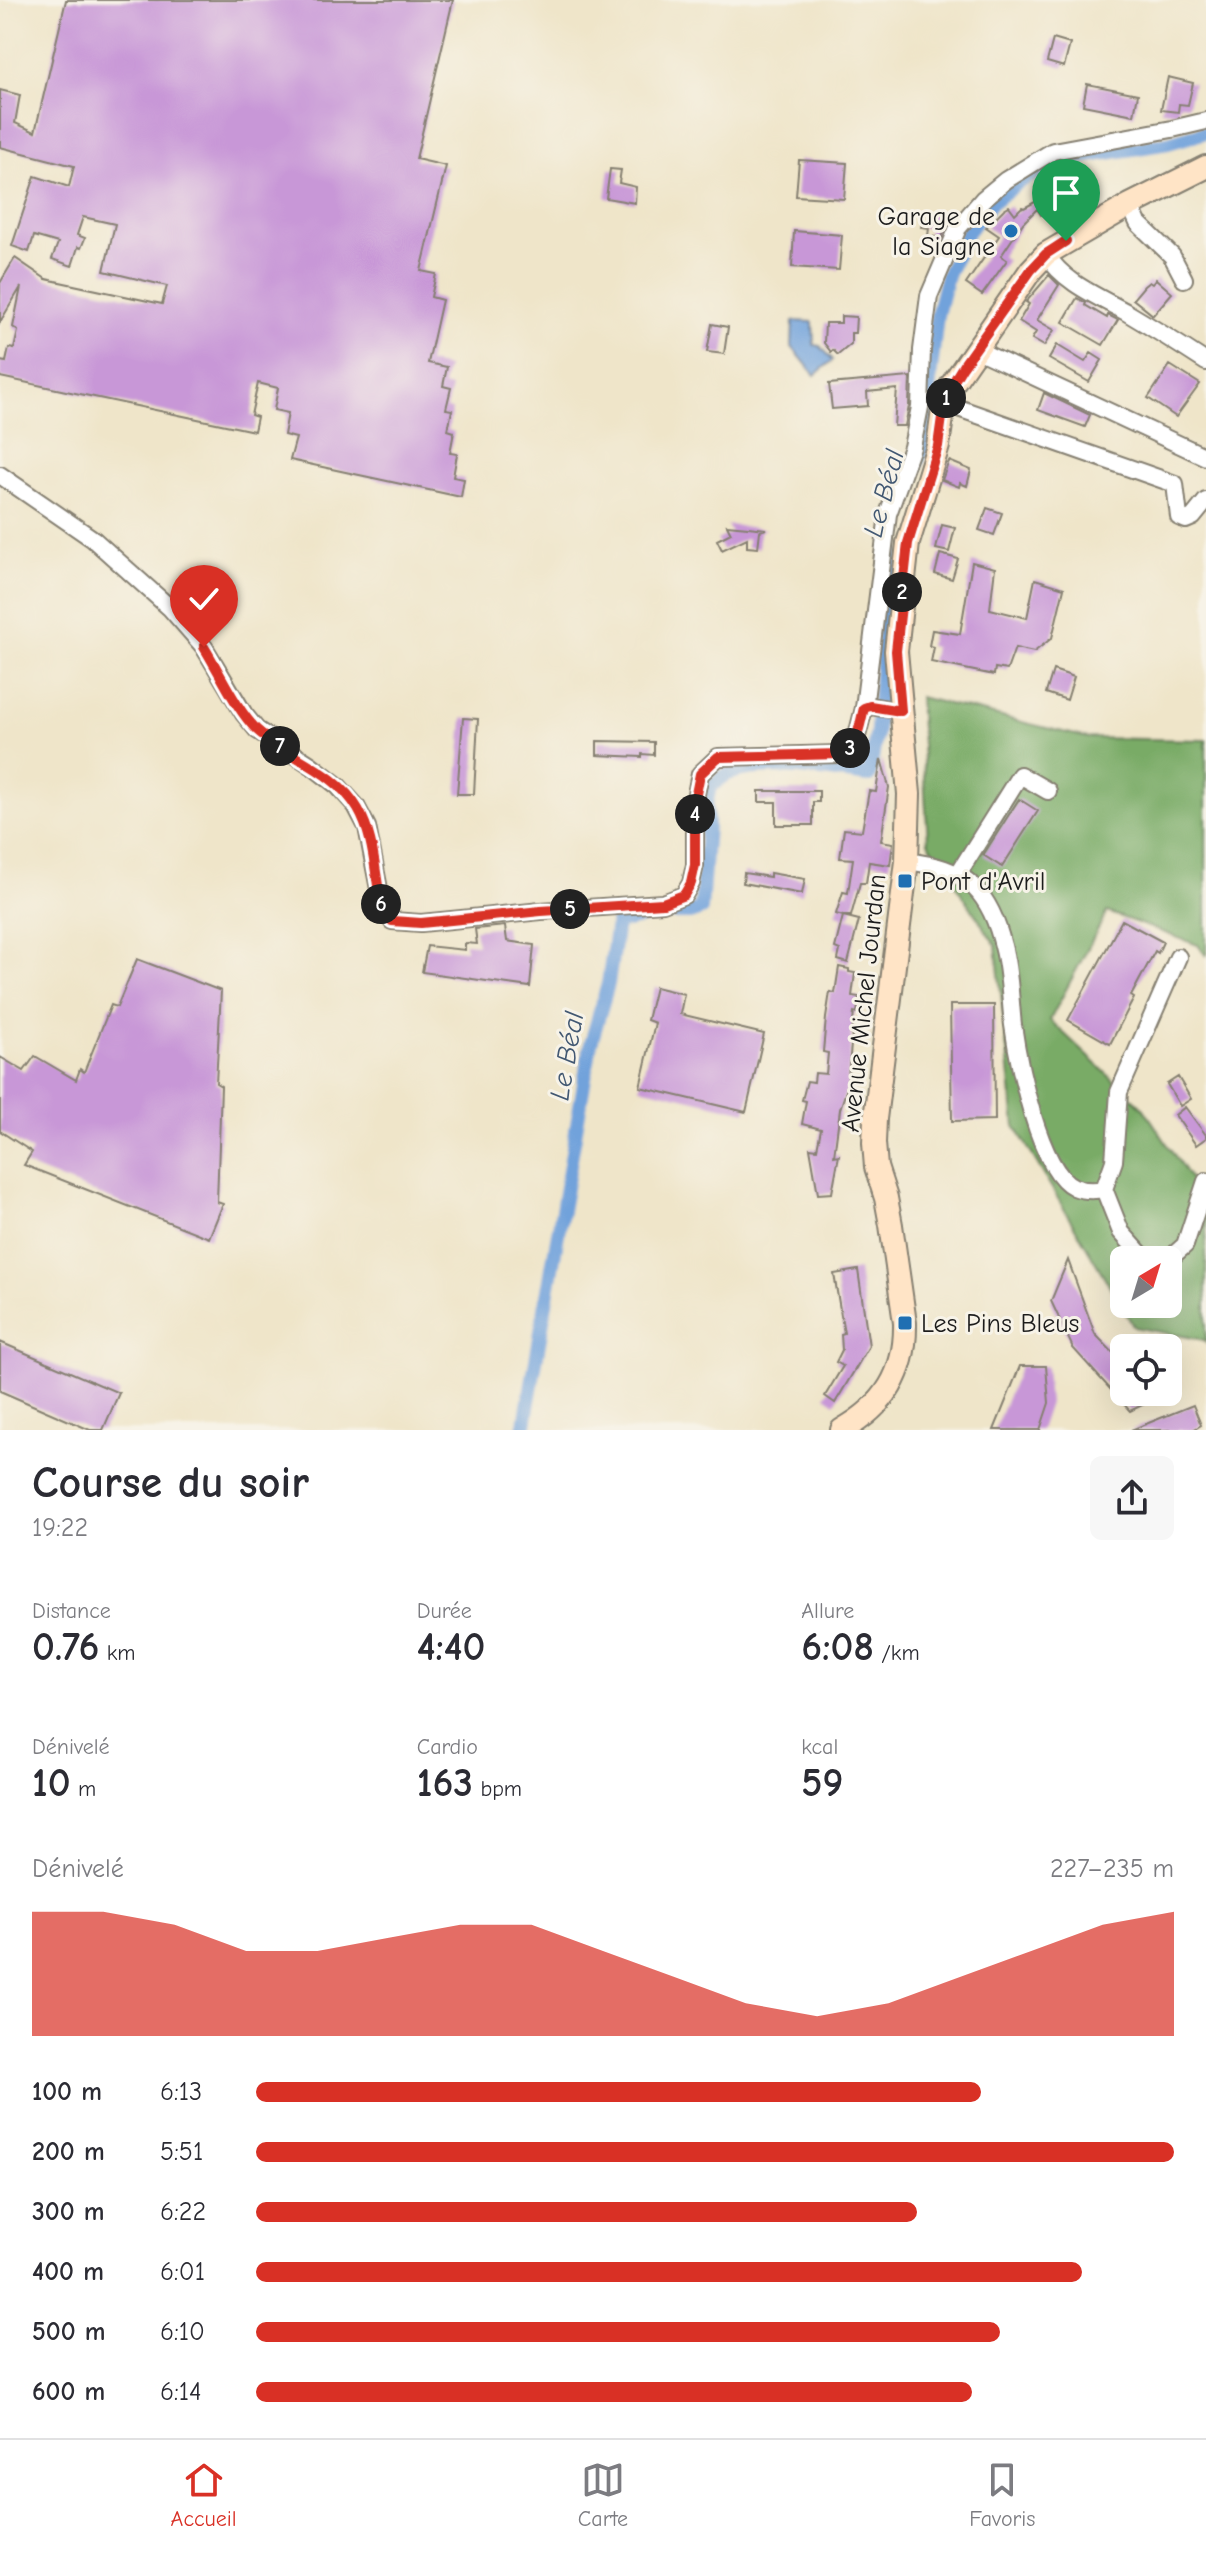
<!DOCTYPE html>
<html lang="fr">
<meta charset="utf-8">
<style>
body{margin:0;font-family:"Comic Neue",sans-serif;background:#f7f7f7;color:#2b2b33;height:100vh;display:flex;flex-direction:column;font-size:30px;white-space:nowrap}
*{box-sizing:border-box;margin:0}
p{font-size:26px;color:#7c7c81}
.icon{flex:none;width:44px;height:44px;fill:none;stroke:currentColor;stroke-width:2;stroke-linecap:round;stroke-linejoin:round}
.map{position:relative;height:1430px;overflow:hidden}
.sheet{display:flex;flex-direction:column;background:#fff;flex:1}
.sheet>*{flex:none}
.needle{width:52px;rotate:38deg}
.tools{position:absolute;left:1110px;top:1246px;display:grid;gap:16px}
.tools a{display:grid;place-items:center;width:72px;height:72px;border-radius:12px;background:#fff;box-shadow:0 8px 32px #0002;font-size:40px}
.pin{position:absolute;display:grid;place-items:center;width:68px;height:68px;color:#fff;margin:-82px -34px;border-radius:50% 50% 50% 0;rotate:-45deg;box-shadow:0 0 8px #0007}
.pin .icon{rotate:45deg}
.km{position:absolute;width:40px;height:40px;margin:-20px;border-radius:50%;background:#222;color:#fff;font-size:22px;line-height:40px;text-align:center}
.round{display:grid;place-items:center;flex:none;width:84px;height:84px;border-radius:12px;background:#f7f7f7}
.headline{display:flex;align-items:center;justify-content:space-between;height:136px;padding:0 32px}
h1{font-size:44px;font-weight:700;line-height:60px}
.metrics{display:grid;grid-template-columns:repeat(3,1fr);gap:12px;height:136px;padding:8px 32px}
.metrics div{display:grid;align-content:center}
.metrics b{font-size:40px;font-weight:700}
.metrics small{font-size:22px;font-weight:400}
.metrics p{font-size:22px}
.chart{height:224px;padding:16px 32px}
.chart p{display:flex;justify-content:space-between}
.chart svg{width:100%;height:144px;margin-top:8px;fill:#d93025;opacity:.7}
ul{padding:0 32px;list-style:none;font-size:26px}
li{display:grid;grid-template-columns:128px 96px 1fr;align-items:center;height:60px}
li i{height:20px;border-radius:10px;background:#d93025}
.dock{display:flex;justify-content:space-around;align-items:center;height:112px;border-top:2px solid #e1e1e2;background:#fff;font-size:22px;color:#7c7c81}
.dock a{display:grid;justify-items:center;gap:4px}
.dock .on{color:#d93025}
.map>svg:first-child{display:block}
.forest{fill:#79ab66;stroke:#4a6441;stroke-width:2;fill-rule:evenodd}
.water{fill:#71a2db;stroke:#465f7c;stroke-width:2}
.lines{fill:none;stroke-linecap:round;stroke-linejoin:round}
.canal{stroke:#71a2db;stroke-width:14}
.building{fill:#c897d7}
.street-casing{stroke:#868072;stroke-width:20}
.secondary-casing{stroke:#868072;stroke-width:26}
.street{stroke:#fff;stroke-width:16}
.secondary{stroke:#ffe4c6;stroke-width:22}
.route-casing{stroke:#fff;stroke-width:16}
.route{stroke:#d93025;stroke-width:10}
.poi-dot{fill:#1f6fb2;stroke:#f7f3e8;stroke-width:3}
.labels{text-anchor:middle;stroke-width:6;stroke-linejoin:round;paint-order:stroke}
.poi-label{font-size:26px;fill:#1c1c1c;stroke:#f7f3e8;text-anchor:start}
.street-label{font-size:26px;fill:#1c1c1c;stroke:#f7f3e8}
.water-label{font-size:28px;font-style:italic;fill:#425872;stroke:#f7f3e8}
</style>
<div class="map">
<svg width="1206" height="1430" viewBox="0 0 1206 1430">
<rect width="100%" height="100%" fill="#f7f3e8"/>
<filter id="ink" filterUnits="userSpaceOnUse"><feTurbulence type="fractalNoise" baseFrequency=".0125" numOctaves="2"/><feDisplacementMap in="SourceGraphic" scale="16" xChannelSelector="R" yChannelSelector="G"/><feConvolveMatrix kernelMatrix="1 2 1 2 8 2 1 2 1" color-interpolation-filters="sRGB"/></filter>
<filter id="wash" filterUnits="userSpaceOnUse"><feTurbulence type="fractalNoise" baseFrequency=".006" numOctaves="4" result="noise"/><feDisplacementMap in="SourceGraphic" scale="32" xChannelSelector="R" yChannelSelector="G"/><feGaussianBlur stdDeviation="1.8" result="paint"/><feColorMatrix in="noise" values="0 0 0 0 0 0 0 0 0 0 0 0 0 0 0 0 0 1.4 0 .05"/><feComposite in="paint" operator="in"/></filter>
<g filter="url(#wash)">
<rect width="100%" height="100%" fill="#efe5c9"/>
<!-- forest -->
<path class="forest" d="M919,697L1088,738L1206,740V956L1198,945L1107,912L1050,1020L1144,1109L1206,1203V1343L1204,1340L1134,1327L1015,1126L996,946L928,842ZM1124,1260H1168V1304H1124Z"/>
<!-- water -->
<path class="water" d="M793,321L813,322L814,345L820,346L833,360L815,375L792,347Z"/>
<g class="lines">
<!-- canal -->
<path class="canal" d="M524,1430L591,1043L608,984L617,923L667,913H690L701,909L707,826L706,805L710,787C716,783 723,775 731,773C768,761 830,771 869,776L877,730L886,609L895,529L923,446L937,315L947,275L967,232L991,203L1019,182L1059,161L1168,143L1206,132"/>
</g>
<g id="blocks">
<!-- building -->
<path class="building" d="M66,0H453L416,159L446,166L421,271L436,274L431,297L442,300L428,363L447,367L443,386L451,388L446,409L452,410L448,430L454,432L450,453L457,454L453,477L464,479L461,497L290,460L296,438L284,435L288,413L274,410L278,388L258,383L251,415L257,417L254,431L0,377V361L6,362L9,348L14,349L18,331L13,327L21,287L0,322V283L15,258L46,279L162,304L167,286L104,271L115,224L83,217L77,235L85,238L81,248L78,247L72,266L52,259L58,243L34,236L29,252L12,246L35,176L69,187L74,166L0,147V90L20,95L15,123L35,132Z
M1053,39L1070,44L1064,67L1047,62Z
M1168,77L1193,83L1188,105L1179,104L1178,112L1161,110Z
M1087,84L1138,94L1134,115L1083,105Z
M799,160L847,163L844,199L796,196Z
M610,169L621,170L619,183L636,187L635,203L606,198Z
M1077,179L1082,190L1041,215L1037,209L1023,223L1001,256L1007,260L982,295L966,284L999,236L986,227L1004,209L1009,206L1015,214L1022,207L1024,208Z
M932,211L950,214L942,238L928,236L929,228L921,227L924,213L932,214Z
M794,231L842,235L839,270L792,267Z
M1049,275L1059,285L1037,320L1054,330L1044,346L1032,339L1036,332L1019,321L1029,304L1026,302Z
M1156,279L1172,293L1153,315L1133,299L1144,286L1149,282L1152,284Z
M1077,298L1086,303L1085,305L1107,318L1108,315L1118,320L1103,345L1063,322Z
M841,316L856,317L855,333H851V344L838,355L833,350L831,352L824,343L825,323H841Z
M712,324L728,327L724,354L707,352Z
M1057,345L1085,362L1091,353L1102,360L1089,382L1049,359Z
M1170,365L1200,384L1176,417L1148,398Z
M910,377L909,406L905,426H894L897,389L867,392L868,406L832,409L829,384Z
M1044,393L1090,415L1085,427L1038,410Z
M949,461L971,470L967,486L960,483L959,487L942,480Z
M987,508L1002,513L994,535L979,530Z
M727,525L748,527L766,529L760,531L758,548L747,547V538L722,550L717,540L731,533Z
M942,525L955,528L949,552L936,549Z
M940,554L958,559L952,579L935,574Z
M972,562L995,568L990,609L1027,618L1035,579L1064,588L1052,638L1034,652L1015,648L1007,670L995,668L994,675L931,662L934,647L929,646L932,630L960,634Z
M1053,670L1074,677L1067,700L1046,693Z
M463,718L478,719L474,794H457Z
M597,741L654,742V755L642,754V757L597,755Z
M881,759L889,787L881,841L893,843L890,865L869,862L866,883H860L851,916H843L859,920L848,963L838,960L840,950L835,948L843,916L836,914L843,892L848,893L853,859L840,858L844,829L862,831L869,791L876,792Z
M759,791H819V802H813V825H776V802H759Z
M1019,799L1038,811L1002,867L983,855Z
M744,873L770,877V873L805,879L802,894L743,883Z
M1122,920L1163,942L1158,953L1155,951L1131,996L1134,998L1110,1044L1068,1020Z
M505,926L507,941L534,945L530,987L422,972L427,946L465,950V943L477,944L475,929Z
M137,959L221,991L216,1083L221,1086L217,1202L223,1204L209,1238L24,1165L32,1152L0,1131V1057L24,1071L35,1056L76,1080L80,1069L84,1072L111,1005L117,1007Z
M839,967L849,969V972L855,973L852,996L859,997L857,1013L854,1012L847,1088L840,1109L834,1156L839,1155L832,1193L818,1194L810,1148L817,1149L821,1129L802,1124L806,1101L802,1100L807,1081L814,1082L815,1073L826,1074L828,1053L823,1052L826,1018L830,992L835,993Z
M655,987L684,994L680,1014L764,1034L746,1112L640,1087L655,1023L647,1020Z
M950,1005H994L995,1120L952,1121Z
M1178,1077L1191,1099L1180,1106L1167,1084Z
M1185,1107L1206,1135V1138L1196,1145L1175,1115Z
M1068,1260L1095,1334L1124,1364V1392H1169L1130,1411L1073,1348L1051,1301Z
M858,1270L869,1346L835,1403L825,1396L843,1366L836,1362L842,1350L841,1334L844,1333L834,1274Z
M0,1342L119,1393L103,1430H90L0,1391Z
M1020,1366H1046L1049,1403L1040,1430H994Z
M1193,1405L1201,1425L1193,1430H1131Z"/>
</g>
</g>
<g filter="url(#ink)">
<use href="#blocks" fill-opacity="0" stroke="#868072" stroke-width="2"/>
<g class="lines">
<defs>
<path id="street" d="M1130,205L1138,223L1172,256L1184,279
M1046,254C1064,283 1097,296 1126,312C1153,328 1180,345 1206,362
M975,349L1206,457
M944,403L1175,484L1179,517L1186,520L1193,517L1206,501
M0,475L93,539L170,608L204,647L244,714L257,730L311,765L338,786L356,806L367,827L383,910L392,921L421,923L541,911L663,903L684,895L691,883L695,865V799L700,774L718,757L840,754L849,749L856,740L864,708L888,514L912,447L920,407L922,350L929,296L958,228L983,199L1006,180L1053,151L1172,129L1206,121
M864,708L870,706L901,711
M907,861C932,865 955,868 974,887C990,903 998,925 1003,946C1010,971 1010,999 1013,1025C1018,1061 1039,1171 1074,1187C1084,1191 1094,1191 1104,1189L1114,1161L1119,1092L1178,957
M958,874L1020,775L1048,791
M1104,1189L1121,1232L1146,1260
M1168,1260L1185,1245L1206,1181"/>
<path id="secondary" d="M842,1430C885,1406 906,1373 905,1323L891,1225L886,1198L876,1167L874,1143L875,1119L907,861L909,794L896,651L908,543L938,446L944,403L949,389L1031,270L1046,254L1130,205L1206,167"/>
</defs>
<!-- street casing -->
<use href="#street" class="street-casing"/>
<!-- secondary casing -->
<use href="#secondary" class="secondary-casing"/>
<!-- street -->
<use href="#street" class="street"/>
<!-- secondary -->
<use href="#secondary" class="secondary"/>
</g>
</g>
<g class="lines" filter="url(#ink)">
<defs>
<path id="route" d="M204,647C219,671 237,711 257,730C288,758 336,771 358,809C376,840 374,877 383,910L392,921L421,923L541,911L663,903L684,895L691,883L695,865V799L700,774L718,757L840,754C859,744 859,727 864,708L870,706L901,711L896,651L908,543L938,446L944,403L949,389L963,366L1031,270L1046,254L1066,241"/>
</defs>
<!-- route casing -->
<use href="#route" class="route-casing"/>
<!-- route -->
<use href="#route" class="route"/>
</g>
<!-- markers -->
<g class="poi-dot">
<circle cx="1011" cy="231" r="8"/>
<rect x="897" y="873" width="16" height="16" rx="4"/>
<rect x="897" y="1315" width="16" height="16" rx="4"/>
</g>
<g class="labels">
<!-- poi labels -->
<g class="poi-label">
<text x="995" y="225" text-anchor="end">Garage de<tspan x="995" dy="30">la Siagne</tspan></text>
<text x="921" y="890">Pont d'Avril</text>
<text x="921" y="1332">Les Pins Bleus</text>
</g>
<!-- street labels -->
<g class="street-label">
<text transform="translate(863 1003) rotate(-84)" y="9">Avenue Michel Jourdan</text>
</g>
<!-- water labels -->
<g class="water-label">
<text transform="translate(883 493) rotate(-75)" y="10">Le Béal</text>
<text transform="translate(566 1056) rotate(-80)" y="10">Le Béal</text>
</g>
</g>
</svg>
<div class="tools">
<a><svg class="needle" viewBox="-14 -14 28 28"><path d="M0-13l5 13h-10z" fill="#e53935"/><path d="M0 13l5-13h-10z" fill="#7c7c81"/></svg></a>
<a><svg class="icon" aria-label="locate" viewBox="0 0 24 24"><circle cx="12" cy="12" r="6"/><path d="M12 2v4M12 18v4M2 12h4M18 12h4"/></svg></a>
</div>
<div class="pin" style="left:1066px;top:241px;background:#1e9e55"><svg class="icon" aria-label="arrive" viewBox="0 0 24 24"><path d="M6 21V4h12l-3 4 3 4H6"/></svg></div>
<div class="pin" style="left:204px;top:647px;background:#d93025"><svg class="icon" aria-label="check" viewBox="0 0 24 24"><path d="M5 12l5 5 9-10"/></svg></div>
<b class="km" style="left:946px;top:398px">1</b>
<b class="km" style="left:902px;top:592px">2</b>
<b class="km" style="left:850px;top:748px">3</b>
<b class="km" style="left:695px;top:814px">4</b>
<b class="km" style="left:570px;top:909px">5</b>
<b class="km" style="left:381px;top:904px">6</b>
<b class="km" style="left:280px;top:746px">7</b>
</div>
<section class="sheet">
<div class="headline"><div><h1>Course du soir</h1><p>19:22</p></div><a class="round"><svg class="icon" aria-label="share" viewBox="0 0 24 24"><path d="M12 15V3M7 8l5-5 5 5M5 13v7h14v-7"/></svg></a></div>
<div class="metrics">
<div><p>Distance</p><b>0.76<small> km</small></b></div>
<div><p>Durée</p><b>4:40</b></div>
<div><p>Allure</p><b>6:08<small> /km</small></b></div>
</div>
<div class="metrics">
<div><p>Dénivelé</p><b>10<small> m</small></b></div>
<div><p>Cardio</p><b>163<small> bpm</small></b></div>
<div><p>kcal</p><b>59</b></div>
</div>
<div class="chart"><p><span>Dénivelé</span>227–235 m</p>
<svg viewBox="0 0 160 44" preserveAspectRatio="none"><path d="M0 44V6L10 6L20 10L30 18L40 18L50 14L60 10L70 10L80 18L90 26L100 34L110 38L120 34L130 26L140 18L150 10L160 6V44z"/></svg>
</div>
<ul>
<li><b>100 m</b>6:13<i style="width:79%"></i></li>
<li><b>200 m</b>5:51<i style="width:100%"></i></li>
<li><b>300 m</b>6:22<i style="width:72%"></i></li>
<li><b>400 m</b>6:01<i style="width:90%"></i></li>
<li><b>500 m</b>6:10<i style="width:81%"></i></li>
<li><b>600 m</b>6:14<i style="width:78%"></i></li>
</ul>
</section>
<nav class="dock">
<a class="on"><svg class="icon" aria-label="home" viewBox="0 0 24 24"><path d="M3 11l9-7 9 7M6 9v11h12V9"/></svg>Accueil</a>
<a><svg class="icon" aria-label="map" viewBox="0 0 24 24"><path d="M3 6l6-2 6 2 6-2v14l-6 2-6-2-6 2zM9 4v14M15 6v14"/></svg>Carte</a>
<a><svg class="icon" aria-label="saved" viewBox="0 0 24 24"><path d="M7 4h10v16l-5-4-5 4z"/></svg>Favoris</a>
</nav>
